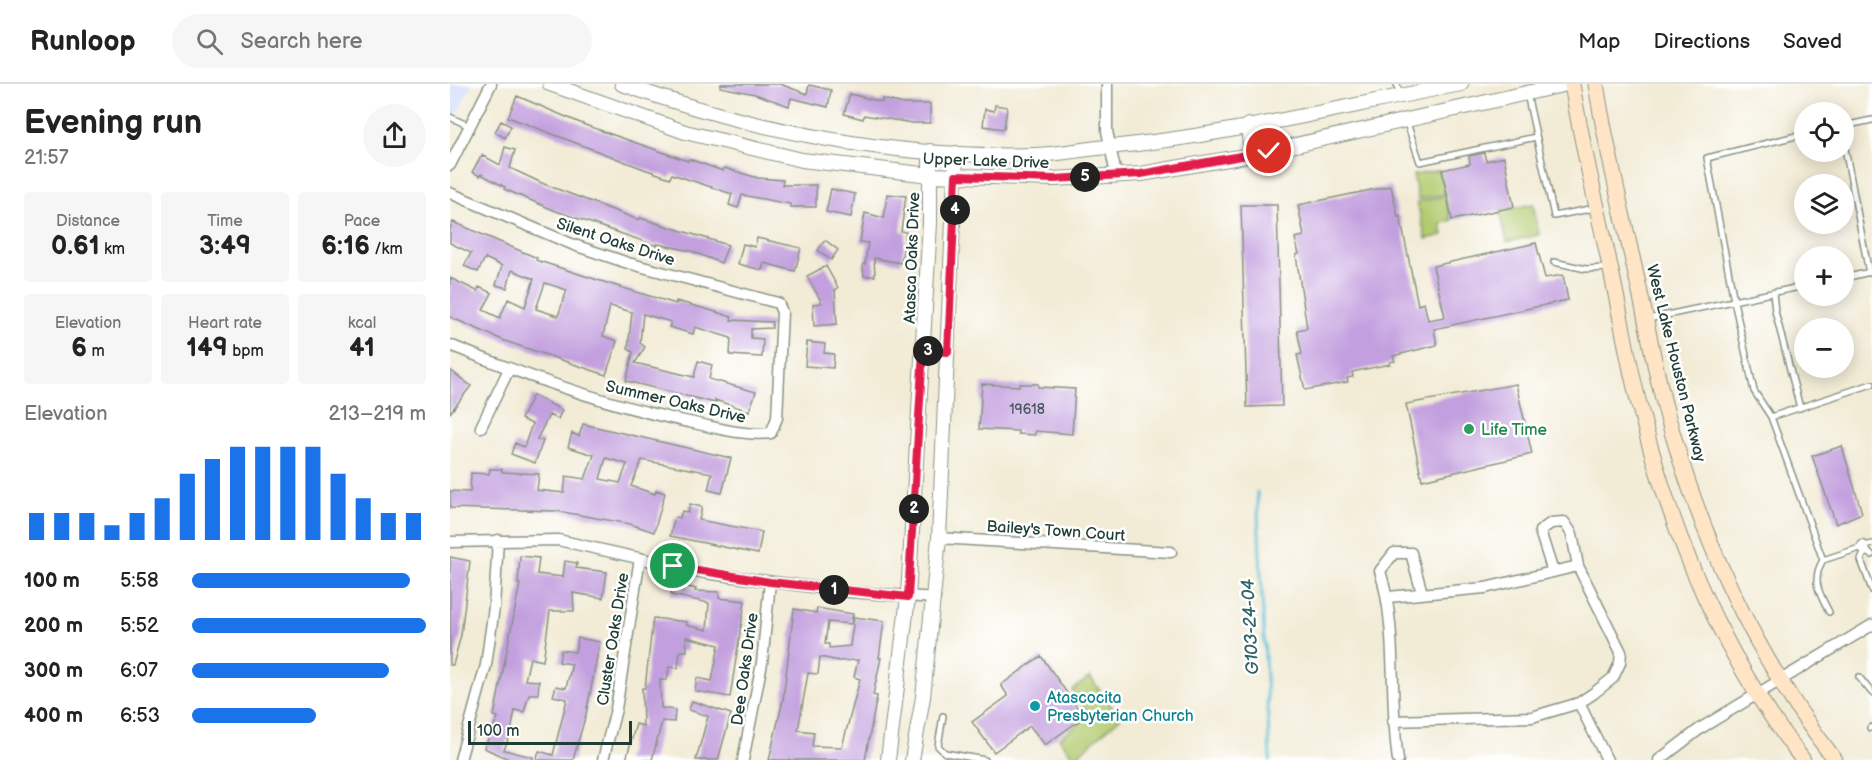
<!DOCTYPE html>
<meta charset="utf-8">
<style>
body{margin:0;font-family:"Balsamiq Sans",sans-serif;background:#f6f6f6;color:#222;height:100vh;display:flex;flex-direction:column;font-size:22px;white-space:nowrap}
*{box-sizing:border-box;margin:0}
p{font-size:20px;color:#767676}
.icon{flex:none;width:33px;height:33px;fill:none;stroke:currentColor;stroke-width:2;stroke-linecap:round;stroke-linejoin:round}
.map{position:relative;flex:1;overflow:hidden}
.details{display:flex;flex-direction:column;background:#fff;width:450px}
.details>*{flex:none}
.fabs{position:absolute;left:1344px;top:18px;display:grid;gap:12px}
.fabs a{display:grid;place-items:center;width:60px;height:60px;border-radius:50%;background:#fff;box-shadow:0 3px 15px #0003;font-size:30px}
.scale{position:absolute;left:18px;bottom:15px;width:164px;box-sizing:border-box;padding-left:6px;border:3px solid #1f3d34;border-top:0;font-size:16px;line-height:21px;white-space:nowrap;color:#1f3d34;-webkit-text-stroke:4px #fff;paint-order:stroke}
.pin{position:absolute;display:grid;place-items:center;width:51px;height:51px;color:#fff;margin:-26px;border:3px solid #fff;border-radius:50%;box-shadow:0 2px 6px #0007}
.km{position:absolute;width:30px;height:30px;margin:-15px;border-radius:50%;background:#222;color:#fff;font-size:16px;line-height:30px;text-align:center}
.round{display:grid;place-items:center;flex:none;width:63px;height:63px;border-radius:32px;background:#f6f6f6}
.summary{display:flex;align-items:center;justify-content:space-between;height:102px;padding:0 24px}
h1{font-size:33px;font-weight:700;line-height:45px}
.stats{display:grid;grid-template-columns:repeat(3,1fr);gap:9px;height:102px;padding:6px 24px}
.stats div{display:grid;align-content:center;border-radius:6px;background:#f6f6f6;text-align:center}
.stats b{font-size:26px;font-weight:700}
.stats small{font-size:16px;font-weight:400}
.stats p{font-size:16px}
.chart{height:168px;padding:12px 24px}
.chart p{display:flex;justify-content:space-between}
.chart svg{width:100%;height:108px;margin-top:6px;stroke:#1a73e8;stroke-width:6}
ul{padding:0 24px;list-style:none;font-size:20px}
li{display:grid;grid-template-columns:96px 72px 1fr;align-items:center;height:45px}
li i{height:15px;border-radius:8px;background:#1a73e8}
header{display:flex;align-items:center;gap:36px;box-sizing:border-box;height:84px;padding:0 30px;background:#fff;border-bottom:2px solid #e0e0e0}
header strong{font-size:28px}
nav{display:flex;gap:33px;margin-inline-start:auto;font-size:21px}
.search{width:420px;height:54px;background:#f6f6f6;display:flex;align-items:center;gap:15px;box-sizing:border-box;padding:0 21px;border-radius:33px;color:#767676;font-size:22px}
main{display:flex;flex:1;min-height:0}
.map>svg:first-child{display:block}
.built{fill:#d0daf9}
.green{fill:#b4cc71;stroke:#6a8452;stroke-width:1.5}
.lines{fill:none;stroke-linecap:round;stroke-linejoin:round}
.stream{stroke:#56bdd3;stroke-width:3}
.building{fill:#c29fde;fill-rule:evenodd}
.service-casing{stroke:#889484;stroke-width:8}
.minor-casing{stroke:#889484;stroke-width:13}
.tertiary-casing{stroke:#889484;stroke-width:16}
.secondary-casing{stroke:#889484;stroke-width:17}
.service{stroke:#fff;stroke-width:5}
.minor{stroke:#fff;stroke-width:10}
.tertiary{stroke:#fff;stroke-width:14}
.secondary{stroke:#ffe4c6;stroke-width:15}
.route-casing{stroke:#fff;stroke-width:12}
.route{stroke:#e11d48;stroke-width:8}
.leisure-dot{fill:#2e9e5b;stroke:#fff;stroke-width:2}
.culture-dot{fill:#0f9aa8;stroke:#fff;stroke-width:2}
.labels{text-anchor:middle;stroke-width:5;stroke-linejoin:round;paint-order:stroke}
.number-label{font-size:14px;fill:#48565e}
.street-label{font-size:16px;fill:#1f3d34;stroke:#fff}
.leisure-label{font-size:16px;fill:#27864d;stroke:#fff;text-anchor:start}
.culture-label{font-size:16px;fill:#0d838f;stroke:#fff;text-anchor:start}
.water-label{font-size:18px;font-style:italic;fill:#306364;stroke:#fff}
</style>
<header>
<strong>Runloop</strong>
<div class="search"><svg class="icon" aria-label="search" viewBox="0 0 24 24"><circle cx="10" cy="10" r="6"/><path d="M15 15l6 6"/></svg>Search here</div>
<nav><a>Map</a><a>Directions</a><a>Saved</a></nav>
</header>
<main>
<section class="details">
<div class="summary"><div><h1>Evening run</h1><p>21:57</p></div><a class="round"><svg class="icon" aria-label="share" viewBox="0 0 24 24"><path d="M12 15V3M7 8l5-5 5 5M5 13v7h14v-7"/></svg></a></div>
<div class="stats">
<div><p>Distance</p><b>0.61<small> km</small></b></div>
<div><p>Time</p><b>3:49</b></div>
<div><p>Pace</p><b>6:16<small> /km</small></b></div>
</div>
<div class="stats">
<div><p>Elevation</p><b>6<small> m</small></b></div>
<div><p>Heart rate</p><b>149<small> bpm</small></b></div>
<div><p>kcal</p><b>41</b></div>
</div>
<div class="chart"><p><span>Elevation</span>213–219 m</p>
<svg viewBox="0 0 160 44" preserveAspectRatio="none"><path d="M5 44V33M15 44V33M25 44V33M35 44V38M45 44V33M55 44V27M65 44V17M75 44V11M85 44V6M95 44V6M105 44V6M115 44V6M125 44V17M135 44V27M145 44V33M155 44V33"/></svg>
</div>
<ul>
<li><b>100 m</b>5:58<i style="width:93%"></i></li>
<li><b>200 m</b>5:52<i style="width:100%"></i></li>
<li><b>300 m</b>6:07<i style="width:84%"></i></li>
<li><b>400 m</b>6:53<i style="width:53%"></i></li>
</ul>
</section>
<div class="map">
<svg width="1422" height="676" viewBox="0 0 1422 676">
<rect width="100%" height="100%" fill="#fff"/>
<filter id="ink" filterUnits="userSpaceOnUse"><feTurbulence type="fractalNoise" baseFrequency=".0167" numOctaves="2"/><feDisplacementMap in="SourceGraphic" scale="12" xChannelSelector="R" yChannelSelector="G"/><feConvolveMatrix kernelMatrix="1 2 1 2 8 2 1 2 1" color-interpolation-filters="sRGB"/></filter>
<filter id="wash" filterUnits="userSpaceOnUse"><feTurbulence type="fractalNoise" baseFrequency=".008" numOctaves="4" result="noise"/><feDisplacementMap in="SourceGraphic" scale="24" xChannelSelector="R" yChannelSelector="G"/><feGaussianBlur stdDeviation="1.35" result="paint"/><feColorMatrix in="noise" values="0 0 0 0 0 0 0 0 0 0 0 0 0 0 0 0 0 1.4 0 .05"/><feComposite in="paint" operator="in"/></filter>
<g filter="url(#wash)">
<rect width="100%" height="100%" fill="#f2ebd5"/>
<!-- built -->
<path class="built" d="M0,0H22L0,44Z"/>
<!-- green -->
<path class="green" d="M990,86L995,110L968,115L963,91Z
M995,112L1001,137L991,139L993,151L976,155L967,118Z
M1083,120L1089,151L1057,158L1050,127Z
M640,593L670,634L624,674L609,654L639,632L622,606Z"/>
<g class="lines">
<!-- stream -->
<path class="stream" d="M807,408L820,676"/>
</g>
<g id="blocks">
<!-- building -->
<path class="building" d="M271,0H330L357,10L359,1L381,6L378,23L341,14L339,22L305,10L270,3Z
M400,10L432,18V15L454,20H480V39H462L414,31L413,35L394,30Z
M67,12L135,41L238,77L239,75L273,87L274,84L308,94L333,96L332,101H366V123H340V120L292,111L288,124L279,121L282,110L222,90L220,94L194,85L58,33Z
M545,21L557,23L554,45L533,42L535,25L544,27Z
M51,37L61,42L55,54L45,48Z
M55,63L65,66L60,84L94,100L189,136L190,134L278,161L271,179L241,167L207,160V162L106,127L54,105L55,103L31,90L30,92L22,88L32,71L50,81Z
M1034,69L1036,77L1054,73L1064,123L1002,136L992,86L1020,80L1019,72Z
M941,102L948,133L950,132L968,221L974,219L978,236L995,233L983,182L1086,159L1095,194L1113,191L1118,216L984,245L987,261L943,272L945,277L940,278V280L902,288L903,293L897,294L898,298L855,306L847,271L852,270L847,246L857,244L846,171L849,170L845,154L854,152L848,121Z
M381,105L405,110L401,133L376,128Z
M437,110L456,112L451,147L456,148L451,179L424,174L425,192H414L413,180H415L418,159L410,158L415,129L434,134Z
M791,121H827L832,322L797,323Z
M3,138L87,174L86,176L160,200L226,220V217L256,225L282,233L281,236L322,238V244L301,245V254L313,255L312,273L295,272L280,271L281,254L245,243L243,250L219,243L221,238L193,230L190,259L195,263L185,279L244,293L248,277L262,281L259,295L306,308L299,327L265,316V319L176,297L183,268L178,265L182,228L160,222L153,252L167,257L156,291L55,257L0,233V194L27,207L29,203L42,209L33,226L50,234L58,215L75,223L84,195L62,186L57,204L46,201L52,182L35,174L28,188L14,182L21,169L0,159V145ZM95,199L117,206L108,232L86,225Z
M307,154L351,164L345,187L314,179L312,186L288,180L293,160L305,163Z
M375,156L388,166L381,176L368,166Z
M376,182L388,204L385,206L387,240L364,242L363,220L372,219L357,192Z
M357,258L375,260L374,269L384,270L383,284L355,282Z
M0,286L21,302L0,329Z
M532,300L569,302V300H588V303L625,305L622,350L585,347V351L568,350V347L529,345Z
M1066,300L1082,370L972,396L956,320Z
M83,311L112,326L108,335L99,331L87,355L93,357L85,379L61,370L65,359L74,363L82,340L71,335Z
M133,340L281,374L272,409L258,406L262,389L192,376L181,402L205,410L206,406L215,409L204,448L180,440L107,427L0,424V407L20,408L21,389L39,390L40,385H52V388L89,390L87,406L114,409L116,392L135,395L144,371L118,363L122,349L129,352ZM156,374L177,380L170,399L150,395Z
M1392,362L1412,429L1386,440L1362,372Z
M240,420L252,423L249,436L312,448L308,470L220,452L225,433L230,434L232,427L238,429Z
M70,472L89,474L87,490L113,493L115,477L127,479L126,484L157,488L153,514L123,509L124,527H100L93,577L80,574L75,596L89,597L88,610H79L74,628L65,626L61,648L54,666L83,673V676H61L34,664L48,633L44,632L70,500H68Z
M0,473L20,477L11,551L3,581H0Z
M234,502L246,505L245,507L269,508V514L295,517L280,613L245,607L247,594L262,597L269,561L236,553L237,567H230L228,584L219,583L217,596H210L211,624L225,626L224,638L212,637L202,676H176L186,640L193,642L192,604H195L203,534L237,538L236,541L257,546L259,519L221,511L222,506H233Z
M367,524L403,530L401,540L378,538L375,560H379V564L400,562L404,533L434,537L429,574H431L423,611L427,612L415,676H319L333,616L344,525L366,529ZM370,573L389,577L408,576L404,593L410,595L392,663L362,662L364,648L348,646L358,589L368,590Z
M128,554L150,558L136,630L123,676H86L89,667L103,671L117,615L103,612L106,602L116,604L122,580L109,578L111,566L125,568Z
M591,572L634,633L595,661L580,642L544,668L522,638L558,612L551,601Z
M242,617L281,630L268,676H246L258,632L239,626Z"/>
</g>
</g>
<g filter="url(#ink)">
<use href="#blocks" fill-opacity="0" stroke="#889484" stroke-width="1.5"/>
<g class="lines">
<defs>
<path id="service" d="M947,0L949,11
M1077,10L1104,132L1145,124
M0,33L19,42
M956,36L970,78L1086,53
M1394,42L1422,36
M1354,50L1257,74L1284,217L1304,307L1321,333L1373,476L1422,460
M1394,59L1419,189
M1104,178L1136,185L1159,184
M1394,194L1420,188
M1323,209L1325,227L1350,324
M1198,235L1354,202
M1321,333L1422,300
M1422,471L1415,467L1411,476L1422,506
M1373,476C1361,496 1369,509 1379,528
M1409,593L1422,609
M493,632L488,662L495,669L535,676
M1420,644L1422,643"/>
<path id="minor" d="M657,0V47L666,91
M0,81L41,0
M0,109L124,161L178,179L328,219L332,228L327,334L321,349C296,352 272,345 248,340C163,323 80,294 0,261
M31,343L59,285
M489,454L721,468
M0,458L108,456L255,489L400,508L485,514
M1413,462L1415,467
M938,513L1035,504L1128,482
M1129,619L1157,676
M943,637L1082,633L1129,619L1144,609L1163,594L1170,579L1171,568L1128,482L1122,450L1114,438L1101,439L1090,447L1103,488
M10,676L36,581L44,523L48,456
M153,676L166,625L190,474
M293,676L312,579L320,498
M948,676C939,615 948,543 930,487L944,469H961L972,509
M1209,676L1251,644L1422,541"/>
<path id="tertiary" d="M100,0L235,48L352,76L480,91L604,95L691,90L801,71L1117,0
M172,0C303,47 446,75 586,71C610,70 634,65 658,63C777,52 894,22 1011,0
M798,41L801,71
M438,676L458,513L480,139V67
M462,676L473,613L489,454L506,69"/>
<path id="secondary" d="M1122,0C1132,63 1148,125 1161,187C1171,232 1178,279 1190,324C1221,450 1273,573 1353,676
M1146,0C1156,64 1172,127 1186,191C1196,233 1203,277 1214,319C1248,448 1303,570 1385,676"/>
</defs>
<!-- service casing -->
<use href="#service" class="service-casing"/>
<!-- minor casing -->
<use href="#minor" class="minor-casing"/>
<!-- tertiary casing -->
<use href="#tertiary" class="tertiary-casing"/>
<!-- secondary casing -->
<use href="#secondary" class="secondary-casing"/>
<!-- service -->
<use href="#service" class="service"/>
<!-- minor -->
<use href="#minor" class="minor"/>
<!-- tertiary -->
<use href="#tertiary" class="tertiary"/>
<!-- secondary -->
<use href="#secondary" class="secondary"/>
</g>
</g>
<g class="lines" filter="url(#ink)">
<defs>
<path id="route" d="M223,482L320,498L458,513L473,267L498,268L506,92L604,95L691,90L819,67"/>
</defs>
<!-- route casing -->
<use href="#route" class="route-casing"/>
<!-- route -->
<use href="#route" class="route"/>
</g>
<!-- markers -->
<circle class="leisure-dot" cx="1019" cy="345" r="6"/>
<circle class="culture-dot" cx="585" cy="622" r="6"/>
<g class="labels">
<!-- number labels -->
<g class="number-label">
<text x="577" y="330">19618</text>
</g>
<!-- street labels -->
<g class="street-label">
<text transform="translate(536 76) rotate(2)" y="6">Upper Lake Drive</text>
<text transform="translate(166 157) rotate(18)" y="6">Silent Oaks Drive</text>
<text transform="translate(461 174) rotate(-88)" y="6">Atasca Oaks Drive</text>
<text transform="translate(1227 279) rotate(76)" y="6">West Lake Houston Parkway</text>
<text transform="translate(226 317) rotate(13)" y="6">Summer Oaks Drive</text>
<text transform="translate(606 446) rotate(4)" y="6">Bailey's Town Court</text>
<text transform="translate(162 555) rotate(-81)" y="6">Cluster Oaks Drive</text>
<text transform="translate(294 585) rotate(-82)" y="6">Dee Oaks Drive</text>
</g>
<!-- leisure labels -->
<g class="leisure-label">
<text x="1031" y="351">Life Time</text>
</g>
<!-- culture labels -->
<g class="culture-label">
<text x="597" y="619">Atascocita<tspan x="597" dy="18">Presbyterian Church</tspan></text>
</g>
<!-- water labels -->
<g class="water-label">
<text transform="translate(800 543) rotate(-93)" y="6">G103-24-04</text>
</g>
</g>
</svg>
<div class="fabs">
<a><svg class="icon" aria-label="locate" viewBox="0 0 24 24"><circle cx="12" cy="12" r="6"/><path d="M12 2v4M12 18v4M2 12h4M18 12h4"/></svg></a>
<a><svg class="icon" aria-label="layers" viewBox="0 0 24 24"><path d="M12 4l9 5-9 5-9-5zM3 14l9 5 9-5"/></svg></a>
<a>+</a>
<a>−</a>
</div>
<div class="scale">100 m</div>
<div class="pin" style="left:223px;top:482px;background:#1e9e55"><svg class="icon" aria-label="arrive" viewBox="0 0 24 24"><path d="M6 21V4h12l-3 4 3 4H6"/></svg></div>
<div class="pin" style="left:819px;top:67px;background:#d93025"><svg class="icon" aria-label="check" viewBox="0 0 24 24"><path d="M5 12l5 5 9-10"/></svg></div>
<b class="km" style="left:384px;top:506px">1</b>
<b class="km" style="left:464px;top:425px">2</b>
<b class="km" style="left:478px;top:267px">3</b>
<b class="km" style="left:505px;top:126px">4</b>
<b class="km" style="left:635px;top:93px">5</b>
</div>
</main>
